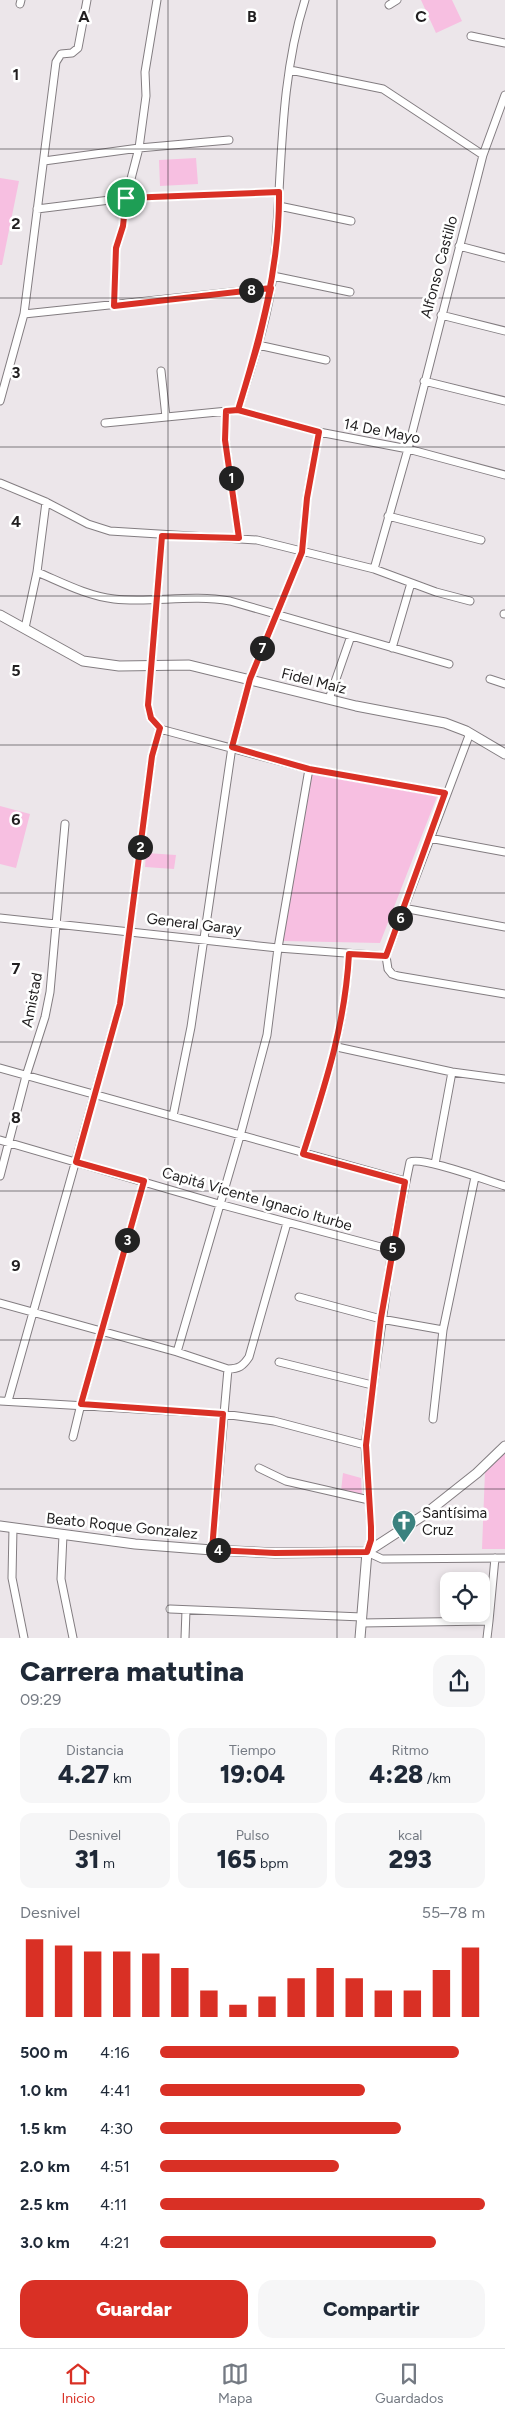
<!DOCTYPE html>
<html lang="es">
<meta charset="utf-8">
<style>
body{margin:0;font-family:Figtree,sans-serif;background:#f6f6f7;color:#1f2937;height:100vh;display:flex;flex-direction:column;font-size:19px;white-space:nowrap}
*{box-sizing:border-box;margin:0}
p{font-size:16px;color:#747a83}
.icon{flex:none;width:28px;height:28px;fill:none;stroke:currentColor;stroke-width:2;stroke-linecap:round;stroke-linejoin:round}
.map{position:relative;height:1638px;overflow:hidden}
.details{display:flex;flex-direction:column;background:#fff;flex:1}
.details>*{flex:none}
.tools{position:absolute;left:440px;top:1572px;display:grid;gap:10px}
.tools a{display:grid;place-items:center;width:50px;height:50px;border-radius:10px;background:#fff;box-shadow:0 2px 8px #0003;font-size:25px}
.pin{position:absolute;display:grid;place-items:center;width:42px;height:42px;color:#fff;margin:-21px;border:2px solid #fff;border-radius:50%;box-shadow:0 1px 5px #0007}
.km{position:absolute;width:25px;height:25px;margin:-12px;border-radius:50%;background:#222;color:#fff;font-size:14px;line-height:25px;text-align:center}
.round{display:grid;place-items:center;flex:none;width:52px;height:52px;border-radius:15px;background:#f6f6f7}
.summary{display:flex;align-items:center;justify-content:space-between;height:85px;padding:0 20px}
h1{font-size:28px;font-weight:800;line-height:38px}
.metrics{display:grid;grid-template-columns:repeat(3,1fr);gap:8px;height:85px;padding:5px 20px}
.metrics div{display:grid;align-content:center;border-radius:12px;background:#f6f6f7;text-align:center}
.metrics b{font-size:25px;font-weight:800}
.metrics small{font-size:14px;font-weight:400}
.metrics p{font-size:14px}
.chart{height:140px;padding:10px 20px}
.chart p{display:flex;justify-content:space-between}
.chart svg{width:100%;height:90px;margin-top:5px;stroke:#d93025;stroke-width:6}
.cta{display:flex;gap:10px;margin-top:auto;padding:10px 20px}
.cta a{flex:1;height:58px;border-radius:15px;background:#d93025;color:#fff;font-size:20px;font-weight:800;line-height:58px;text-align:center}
.cta a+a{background:#f6f6f7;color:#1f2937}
ul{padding:0 20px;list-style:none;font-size:16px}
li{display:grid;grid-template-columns:80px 60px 1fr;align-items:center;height:38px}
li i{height:12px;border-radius:6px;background:#d93025}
.dock{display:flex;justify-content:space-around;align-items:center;height:70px;border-top:1px solid #e0e1e3;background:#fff;font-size:14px;color:#747a83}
.dock a{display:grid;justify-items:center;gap:2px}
.dock .current{color:#d93025}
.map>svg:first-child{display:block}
.green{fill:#f7bfe1}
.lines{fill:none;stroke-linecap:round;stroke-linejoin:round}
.minor-casing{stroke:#837d81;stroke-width:9}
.tertiary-casing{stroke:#837d81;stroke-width:11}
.minor{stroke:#fff;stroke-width:7}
.tertiary{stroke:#fff;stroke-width:9}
.route-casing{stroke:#fff;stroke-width:10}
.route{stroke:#d93025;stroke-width:6}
.grid{fill:none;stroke:#211f20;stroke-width:1;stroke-opacity:0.55}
.labels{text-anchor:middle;stroke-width:5;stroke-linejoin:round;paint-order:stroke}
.street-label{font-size:15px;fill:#211f20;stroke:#fff}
.poi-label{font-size:15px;fill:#211f20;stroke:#fff;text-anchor:start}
.grid-label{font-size:16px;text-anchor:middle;font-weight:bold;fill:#211f20;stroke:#fff;stroke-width:5;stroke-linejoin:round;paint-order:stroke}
</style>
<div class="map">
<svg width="505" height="1638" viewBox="0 0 505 1638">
<rect width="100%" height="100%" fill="#ece6ea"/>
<!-- green -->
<path class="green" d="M421,0H452L462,21L436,33Z
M196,158L198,184L160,186L159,160Z
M0,178L19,181L2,265H0Z
M311,772L438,794L380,943L283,941Z
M0,806L30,814L16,868L0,864Z
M146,853L176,855L174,869L145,867Z
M505,1451V1549H482L485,1471Z
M343,1473L361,1478L362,1497L341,1491Z"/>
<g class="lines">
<defs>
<path id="minor" d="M20,4L21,0
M389,5L397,0
M471,36L505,43
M290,70L383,89L483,155
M44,161L139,148L229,140
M279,206L351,221
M37,209L126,198L279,192
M459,246L505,258
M273,276L350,292
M114,306L116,248L123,226L126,198L139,148L146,96L145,72L157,0
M24,314L271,288
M441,315L505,331
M258,345L326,360
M161,371L166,417
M424,381L505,401
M0,401L24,314L56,62L61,54L72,53L78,48L87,0
M238,410C252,365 268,320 273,274C283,183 277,88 305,0
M226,411L225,439L239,538
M105,423L238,410L319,432L408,449L505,475
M0,483L46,502L88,524L110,531L257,540L374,569L436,592L470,601
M388,516L481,540
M162,536L148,705L151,718L160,729L309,769L278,948L267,1035L240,1136L177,1352
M374,569L408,449L483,155L505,95
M37,572C61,582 87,596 114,599C152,603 192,594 230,601L449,664
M504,614H505
M25,628L37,572L46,502
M392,648L411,583
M490,679L505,684
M329,699L351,636
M470,733L386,956L388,969L392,974L398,976L505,994
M309,769L445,793
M429,838L505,852
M403,908L505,927
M0,918L278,948L386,956
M337,1047L452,1072L505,1079
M0,1068L405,1181
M173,1116L191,1027L232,747L250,679L302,552L307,497L319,432
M0,1140L219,1204L392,1250
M303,1154C325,1084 345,1028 349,954
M435,1164L452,1072
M0,1176L26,1076L45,1017L50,992L65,824
M505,1186C488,1181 422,1156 410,1162L392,1250L365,1445L371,1527V1540L367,1552L382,1559L505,1558
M299,1297L381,1319L443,1330
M0,1303L177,1352L228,1369C239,1369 243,1366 249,1357L287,1223
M279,1362L372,1385
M0,1401L223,1414L274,1421L365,1445
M8,1401L120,1004L152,756L160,729
M433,1419L443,1330L475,1177
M73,1437L81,1404L144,1181
M259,1468L286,1481L369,1500
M13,1528L12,1578L24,1638
M63,1535L61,1579L73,1638
M212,1550L228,1369
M170,1609L362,1617
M361,1623L489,1621L495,1558
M185,1638L186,1610
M487,1638L489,1621"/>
<path id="tertiary" d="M0,615L83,661L119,666L189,665L356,706L445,723L466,731L505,754
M0,1526L135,1544L212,1550L275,1553L367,1552L424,1515L477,1473L505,1446
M360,1638L367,1552"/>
</defs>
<!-- minor casing -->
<use href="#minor" class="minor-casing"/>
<!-- tertiary casing -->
<use href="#tertiary" class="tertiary-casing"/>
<!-- minor -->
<use href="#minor" class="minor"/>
<!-- tertiary -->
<use href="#tertiary" class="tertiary"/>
</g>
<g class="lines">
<defs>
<path id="route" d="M126,198L279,192C280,267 260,338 238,410L226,411L225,440L239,538L162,536L148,705L151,718L160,728L152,756L120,1004L76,1162L144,1181L81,1404L223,1414L212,1550L275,1553L367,1552L371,1540V1527L366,1445L381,1318L405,1182L303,1154C325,1085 345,1026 349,954L386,956L445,793L309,769L232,747L250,679L302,552L307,498L319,432L238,410L258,344L271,288L114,306L116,248L123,226L126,198"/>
</defs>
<!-- route casing -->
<use href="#route" class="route-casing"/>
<!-- route -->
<use href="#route" class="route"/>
</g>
<!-- grid -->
<path class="grid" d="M168,0V1638M337,0V1638M0,149H505M0,298H505M0,447H505M0,596H505M0,745H505M0,893H505M0,1042H505M0,1191H505M0,1340H505M0,1489H505"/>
<!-- icons -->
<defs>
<symbol id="church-pin" viewBox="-11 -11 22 30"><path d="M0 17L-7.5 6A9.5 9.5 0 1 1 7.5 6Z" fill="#3a827f" stroke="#fff"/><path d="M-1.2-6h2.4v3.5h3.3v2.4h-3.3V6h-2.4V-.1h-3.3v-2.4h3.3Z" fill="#fff"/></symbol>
</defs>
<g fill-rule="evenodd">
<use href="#church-pin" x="390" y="1508" width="28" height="38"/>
</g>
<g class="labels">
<!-- street labels -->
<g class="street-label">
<text transform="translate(439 267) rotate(-75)" y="5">Alfonso Castillo</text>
<text transform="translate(382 431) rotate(11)" y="5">14 De Mayo</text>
<text transform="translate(314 681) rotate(14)" y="5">Fidel Maíz</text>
<text transform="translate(194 924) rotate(7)" y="5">General Garay</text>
<text transform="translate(32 1000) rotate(-79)" y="5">Amistad</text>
<text transform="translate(257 1199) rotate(16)" y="5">Capitá Vicente Ignacio Iturbe</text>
<text transform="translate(122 1526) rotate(6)" y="5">Beato Roque Gonzalez</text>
</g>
<!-- poi labels -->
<g class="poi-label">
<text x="422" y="1518">Santísima<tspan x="422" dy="17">Cruz</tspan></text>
</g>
</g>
<g class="grid-label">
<text x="84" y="22">A</text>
<text x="252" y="22">B</text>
<text x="421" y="22">C</text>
<text x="16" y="80">1</text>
<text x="16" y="229">2</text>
<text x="16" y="378">3</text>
<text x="16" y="527">4</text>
<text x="16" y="676">5</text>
<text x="16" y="825">6</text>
<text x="16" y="974">7</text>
<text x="16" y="1123">8</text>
<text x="16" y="1271">9</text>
</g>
</svg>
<div class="tools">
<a><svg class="icon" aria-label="locate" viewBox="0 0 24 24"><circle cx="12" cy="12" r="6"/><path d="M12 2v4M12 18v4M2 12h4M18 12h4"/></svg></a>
</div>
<div class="pin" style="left:126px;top:198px;background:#1e9e55"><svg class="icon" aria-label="arrive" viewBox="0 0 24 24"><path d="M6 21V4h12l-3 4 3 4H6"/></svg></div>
<b class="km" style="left:231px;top:478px">1</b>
<b class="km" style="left:140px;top:847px">2</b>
<b class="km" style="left:127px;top:1240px">3</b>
<b class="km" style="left:218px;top:1550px">4</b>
<b class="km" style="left:392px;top:1248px">5</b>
<b class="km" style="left:400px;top:918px">6</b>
<b class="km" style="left:262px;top:648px">7</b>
<b class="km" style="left:251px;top:290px">8</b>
</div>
<section class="details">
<div class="summary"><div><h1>Carrera matutina</h1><p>09:29</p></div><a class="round"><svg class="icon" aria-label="share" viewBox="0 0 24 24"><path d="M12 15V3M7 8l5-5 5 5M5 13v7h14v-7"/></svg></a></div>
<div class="metrics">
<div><p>Distancia</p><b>4.27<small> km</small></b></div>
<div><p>Tiempo</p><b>19:04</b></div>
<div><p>Ritmo</p><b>4:28<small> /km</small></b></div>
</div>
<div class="metrics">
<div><p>Desnivel</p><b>31<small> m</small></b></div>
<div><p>Pulso</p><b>165<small> bpm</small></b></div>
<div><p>kcal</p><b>293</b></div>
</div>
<div class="chart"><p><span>Desnivel</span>55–78 m</p>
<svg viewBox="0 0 160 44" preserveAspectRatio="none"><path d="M5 44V6M15 44V9M25 44V12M35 44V12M45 44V13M55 44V20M65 44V31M75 44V38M85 44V34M95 44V25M105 44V20M115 44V25M125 44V31M135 44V31M145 44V21M155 44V10"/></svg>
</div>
<ul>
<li><b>500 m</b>4:16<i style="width:92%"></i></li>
<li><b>1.0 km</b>4:41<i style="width:63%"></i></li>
<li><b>1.5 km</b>4:30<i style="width:74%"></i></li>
<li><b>2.0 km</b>4:51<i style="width:55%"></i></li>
<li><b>2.5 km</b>4:11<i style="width:100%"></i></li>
<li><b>3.0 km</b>4:21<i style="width:85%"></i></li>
</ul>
<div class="cta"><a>Guardar</a><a>Compartir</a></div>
</section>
<nav class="dock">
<a class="current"><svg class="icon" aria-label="home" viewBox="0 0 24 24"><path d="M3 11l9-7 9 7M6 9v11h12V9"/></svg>Inicio</a>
<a><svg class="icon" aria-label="map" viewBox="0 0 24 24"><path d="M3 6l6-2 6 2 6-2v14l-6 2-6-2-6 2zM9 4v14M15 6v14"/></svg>Mapa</a>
<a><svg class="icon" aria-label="saved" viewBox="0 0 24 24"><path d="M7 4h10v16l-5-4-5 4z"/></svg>Guardados</a>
</nav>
